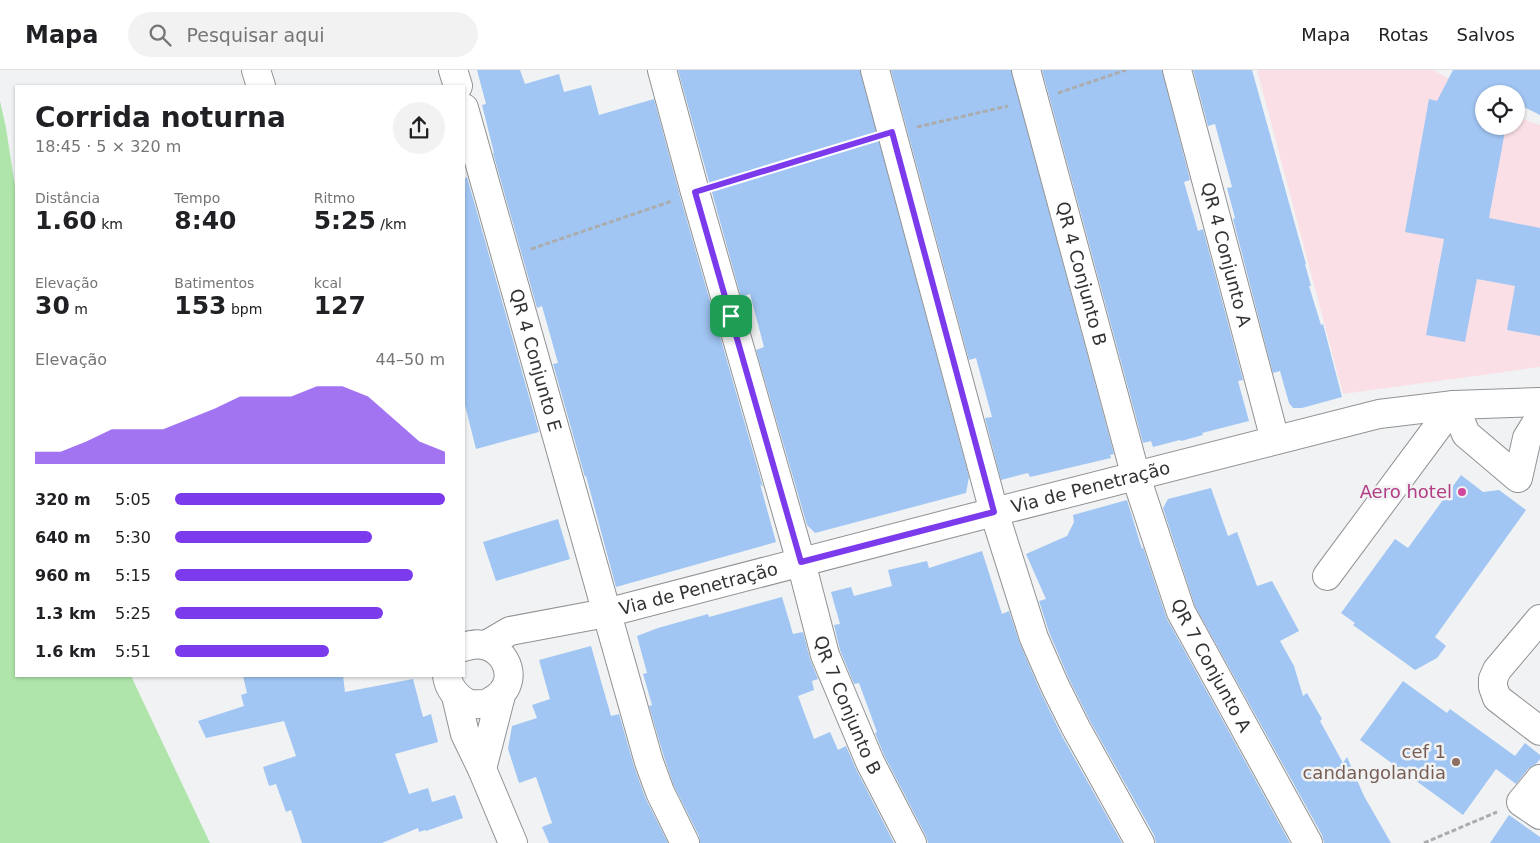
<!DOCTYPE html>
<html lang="pt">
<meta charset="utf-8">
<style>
body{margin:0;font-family:"DejaVu Sans",sans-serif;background:#f2f2f2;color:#202124;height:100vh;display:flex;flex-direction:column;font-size:19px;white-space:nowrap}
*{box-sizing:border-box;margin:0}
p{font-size:16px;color:#757577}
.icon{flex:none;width:28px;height:28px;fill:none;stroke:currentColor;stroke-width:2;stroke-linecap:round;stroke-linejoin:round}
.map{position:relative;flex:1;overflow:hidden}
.panel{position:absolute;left:15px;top:15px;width:450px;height:592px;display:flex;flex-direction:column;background:#fff;border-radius:0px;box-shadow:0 1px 4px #0004}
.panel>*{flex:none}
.fabs{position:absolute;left:1475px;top:15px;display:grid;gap:10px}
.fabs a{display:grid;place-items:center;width:50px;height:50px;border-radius:50%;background:#fff;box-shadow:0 1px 4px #0004;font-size:25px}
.pin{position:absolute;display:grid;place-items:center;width:42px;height:42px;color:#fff;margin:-21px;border-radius:10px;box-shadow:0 2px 8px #0006}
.round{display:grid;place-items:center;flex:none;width:52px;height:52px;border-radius:26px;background:#f2f2f2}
.summary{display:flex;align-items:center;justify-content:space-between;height:85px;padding:0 20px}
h1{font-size:28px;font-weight:700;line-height:38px}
.figures{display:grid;grid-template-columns:repeat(3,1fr);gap:8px;height:85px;padding:5px 20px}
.figures div{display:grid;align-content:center}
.figures b{font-size:25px;font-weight:700}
.figures small{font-size:14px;font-weight:400}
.figures p{font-size:14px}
.chart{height:140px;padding:10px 20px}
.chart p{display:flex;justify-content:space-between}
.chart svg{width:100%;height:90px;margin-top:5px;fill:#7c3aed;opacity:.7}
ul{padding:0 20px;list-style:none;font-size:16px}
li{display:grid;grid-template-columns:80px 60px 1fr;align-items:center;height:38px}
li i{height:12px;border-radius:6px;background:#7c3aed}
header{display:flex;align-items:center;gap:30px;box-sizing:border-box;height:70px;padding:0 25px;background:#fff;border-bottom:1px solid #e0e0e0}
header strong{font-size:24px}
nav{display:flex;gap:28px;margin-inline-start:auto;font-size:18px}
.search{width:350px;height:45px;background:#f2f2f2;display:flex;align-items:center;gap:12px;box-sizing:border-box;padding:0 18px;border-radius:28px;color:#757577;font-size:19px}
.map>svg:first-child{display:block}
.education{fill:#fae0e6}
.green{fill:#afe5aa}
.building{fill:#a1c6f3}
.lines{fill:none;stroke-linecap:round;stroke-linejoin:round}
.minor-casing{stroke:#919294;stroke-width:30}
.path{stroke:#aaacad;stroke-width:3;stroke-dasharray:5 2.5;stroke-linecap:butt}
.minor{stroke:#fff;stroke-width:28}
.route-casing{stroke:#fff;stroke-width:10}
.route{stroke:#7c3aed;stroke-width:6}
.hotel-dot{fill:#d1479c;stroke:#f0f2f3;stroke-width:2}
.education-dot{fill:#8d6e63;stroke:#f0f2f3;stroke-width:2}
.labels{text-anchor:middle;stroke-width:5;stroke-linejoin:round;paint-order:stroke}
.street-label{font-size:18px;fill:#323334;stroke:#f0f2f3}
.hotel-label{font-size:18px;fill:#b23c85;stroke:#f0f2f3;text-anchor:end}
.education-label{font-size:18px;fill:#785e54;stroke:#f0f2f3;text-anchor:end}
</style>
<header>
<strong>Mapa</strong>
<div class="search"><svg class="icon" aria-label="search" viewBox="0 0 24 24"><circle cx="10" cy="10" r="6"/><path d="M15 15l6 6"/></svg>Pesquisar aqui</div>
<nav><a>Mapa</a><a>Rotas</a><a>Salvos</a></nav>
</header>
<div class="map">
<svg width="1540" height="773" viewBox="0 0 1540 773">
<rect width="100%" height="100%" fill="#f0f2f3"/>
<!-- education -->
<path class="education" d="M1257,0H1433L1484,27V56H1516V45L1526,50L1540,55V297L1343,324Z"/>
<!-- green -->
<path class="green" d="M0,31L6,58L16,123V606H131L210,773H0Z"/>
<!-- building -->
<path class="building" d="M477,0H520L525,14L559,4L564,22L591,15L599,45L654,29L680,126L763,417L760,414L776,472L616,517L586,406L585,407L553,294L558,293L542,236L537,238L493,83H494L482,35L486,34Z
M678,0H860L969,407L966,423L815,463L807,455L756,280L764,277L750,224L741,227Z
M891,0H1011L1114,384L1110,385L1111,388L1030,407L1028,403L1001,410L985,348L992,347L976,288L969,290Z
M1042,0H1162L1190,110L1184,112L1198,161L1203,159L1243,310L1238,311L1249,351L1202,363L1203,365L1181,371L1180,370L1153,377L1151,371L1143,373Z
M1193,0H1252L1306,194H1305L1311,216H1309L1321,255L1323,254L1342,327L1302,338H1293L1289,333L1280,301L1273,303L1233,149L1235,148L1227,118L1232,117L1215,54L1208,56Z
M1453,0H1540V45L1516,33V24H1484V56H1506L1489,148L1540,158V266L1507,260L1515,216L1477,209L1465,272L1426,265L1444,169L1405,162L1429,29L1437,31Z
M467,107L539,362L476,379L464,331V109Z
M1461,405L1483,422L1499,420L1526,440L1435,567L1446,576L1437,588L1415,600L1353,555L1355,553L1341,543L1395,469L1408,478Z
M1211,418L1228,466L1237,462L1257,516L1272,511L1299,561L1280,571L1294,596L1303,626L1307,623L1322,649L1320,651L1343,693L1347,687L1364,726L1391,773H1324L1322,765L1195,536L1163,438L1168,429Z
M1127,430L1142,479L1143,477L1167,549L1290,773H1156L1154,765L1090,651L1069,609L1049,562L1039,531L1046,529L1026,484L1067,466L1074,452L1073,445Z
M558,449L570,489L496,511L483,472Z
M982,481L1002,544L1009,541L1020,574L1041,623L1062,666L1122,773H928L926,766L884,685L875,663L877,662L859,613L854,614L840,580L834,555L840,554L831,522L851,517L854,526L892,516L888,500L927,491L929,498Z
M782,527L793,564L803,562L810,589L818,609L812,611L814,620L798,626L814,669L830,662L838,680L846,676L856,699L894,773H700L699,766L674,716L664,687L649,636L652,635L643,604L647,603L637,566L658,558L708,544L709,547Z
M591,576L611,646L619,644L634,696L645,727L668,773H549L542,757L552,753L536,707L519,713L508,679L512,656L537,648L532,635L550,629L539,590Z
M243,606H343L345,622L413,609L423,647L431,644L438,672L395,684L409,724L428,718L432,732L455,725L463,748L426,761L425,760L419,762L418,758L382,773H302L291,740L286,742L276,714L269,716L263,697L296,686L284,651L206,668L198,651L244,636L241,625L247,623Z
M1403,611L1447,643L1450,639L1515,686L1525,673L1540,685V689L1536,694L1528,699L1516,714L1496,699L1463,745L1360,670Z
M1509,745L1540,767V773H1490Z"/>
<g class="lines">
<defs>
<g id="minor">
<path d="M256,0L261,16"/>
<path d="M453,0L458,16"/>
<path id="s1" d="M662,0L695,122L801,492L825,585L870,692L912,773"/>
<path d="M875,0L994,442L1034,568L1055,616L1076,658L1140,773"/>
<path id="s2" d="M1026,0L1136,407L1181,542L1308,773"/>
<path id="s3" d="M1177,0L1275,370"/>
<path id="s4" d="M464,38L649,692L660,722L685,773"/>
<path d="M1454,335L1466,364L1518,408L1527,368L1540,347"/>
<path d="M1327,506L1454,335"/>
<path d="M1540,549L1497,600L1493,609V617L1497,628L1540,661"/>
<path id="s5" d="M486,575L510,561L606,543L994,442L1379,344L1454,335L1540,332"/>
<path d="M447,606C449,619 456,627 467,633C472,635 477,634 483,634C487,634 490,632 493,630C527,610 500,563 464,577"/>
<path d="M456,626L465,664L482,699L513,773"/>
<path d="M482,699L501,625"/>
<path d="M1540,709L1521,732L1540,745"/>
</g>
</defs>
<!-- minor casing -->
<use href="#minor" class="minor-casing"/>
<!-- path -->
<path class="path" d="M1058,23L1126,0
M917,57L1008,36
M720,115L867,70
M531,179L672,131
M1424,773L1497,742"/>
<!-- minor -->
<use href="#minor" class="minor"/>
</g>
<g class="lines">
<defs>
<path id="route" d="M892,62L994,442L801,492L695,122Z"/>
</defs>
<!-- route casing -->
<use href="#route" class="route-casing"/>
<!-- route -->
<use href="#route" class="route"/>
</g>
<!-- markers -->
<circle class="hotel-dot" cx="1462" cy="422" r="5"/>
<circle class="education-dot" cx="1456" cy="692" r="5"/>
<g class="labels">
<!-- street labels -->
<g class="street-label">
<text dy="6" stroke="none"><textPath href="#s3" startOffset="191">QR 4 Conjunto A</textPath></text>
<text dy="6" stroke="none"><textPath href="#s2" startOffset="211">QR 4 Conjunto B</textPath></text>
<text dy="6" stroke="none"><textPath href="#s4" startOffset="262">QR 4 Conjunto E</textPath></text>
<text dy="6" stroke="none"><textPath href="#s5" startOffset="626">Via de Penetração</textPath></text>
<text dy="6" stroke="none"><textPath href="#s5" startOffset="221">Via de Penetração</textPath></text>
<text dy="6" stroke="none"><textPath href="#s2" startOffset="625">QR 7 Conjunto A</textPath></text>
<text dy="6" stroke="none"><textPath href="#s1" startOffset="662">QR 7 Conjunto B</textPath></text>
</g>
<!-- hotel labels -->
<g class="hotel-label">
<text x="1452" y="428">Aero hotel</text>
</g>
<!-- education labels -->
<g class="education-label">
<text x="1446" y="688">cef 1<tspan x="1446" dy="21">candangolandia</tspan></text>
</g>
</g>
</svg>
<div class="fabs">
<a><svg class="icon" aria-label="locate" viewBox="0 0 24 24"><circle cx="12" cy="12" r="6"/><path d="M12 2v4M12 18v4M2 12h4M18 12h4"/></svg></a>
</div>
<div class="pin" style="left:731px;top:246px;background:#1e9e55"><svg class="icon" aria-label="arrive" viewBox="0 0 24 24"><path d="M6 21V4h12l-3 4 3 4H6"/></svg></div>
<section class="panel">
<div class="summary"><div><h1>Corrida noturna</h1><p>18:45 · 5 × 320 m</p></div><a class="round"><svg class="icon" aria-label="share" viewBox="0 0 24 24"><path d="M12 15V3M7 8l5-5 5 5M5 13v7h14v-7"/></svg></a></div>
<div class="figures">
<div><p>Distância</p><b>1.60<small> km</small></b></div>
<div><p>Tempo</p><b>8:40</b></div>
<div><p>Ritmo</p><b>5:25<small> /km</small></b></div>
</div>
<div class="figures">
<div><p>Elevação</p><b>30<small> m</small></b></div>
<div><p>Batimentos</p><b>153<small> bpm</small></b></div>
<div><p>kcal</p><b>127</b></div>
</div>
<div class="chart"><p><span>Elevação</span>44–50 m</p>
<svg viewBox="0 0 160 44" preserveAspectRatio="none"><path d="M0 44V38L10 38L20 33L30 27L40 27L50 27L60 22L70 17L80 11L90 11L100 11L110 6L120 6L130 11L140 22L150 33L160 38V44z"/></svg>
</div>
<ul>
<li><b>320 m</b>5:05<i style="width:100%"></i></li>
<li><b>640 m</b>5:30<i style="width:73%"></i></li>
<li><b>960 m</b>5:15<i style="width:88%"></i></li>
<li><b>1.3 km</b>5:25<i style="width:77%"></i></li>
<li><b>1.6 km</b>5:51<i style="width:57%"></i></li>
</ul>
</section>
</div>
